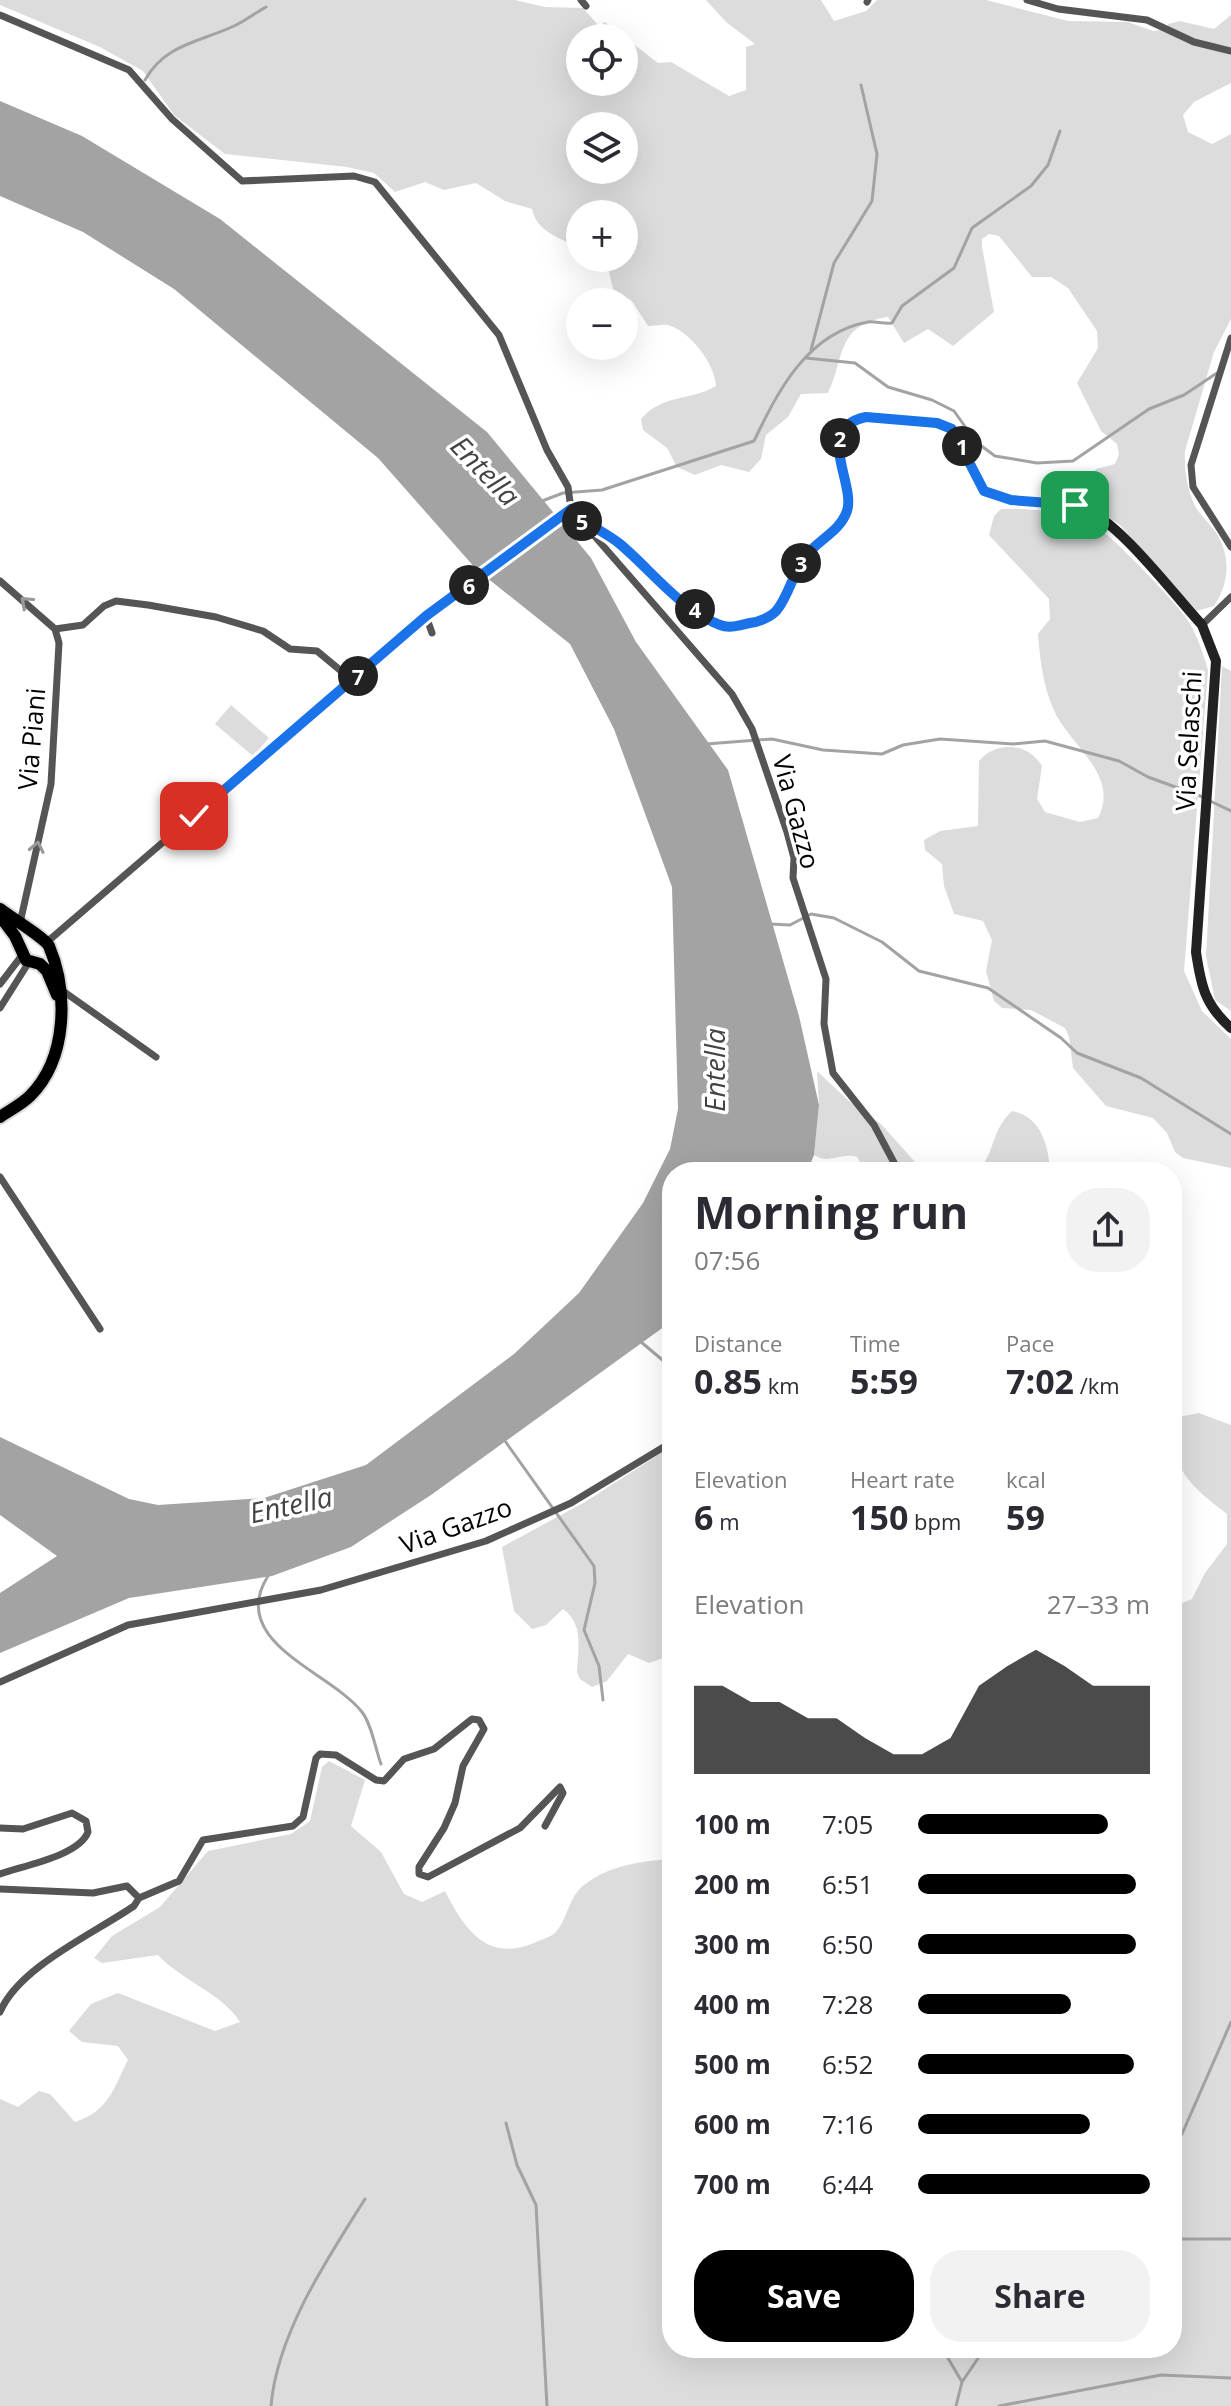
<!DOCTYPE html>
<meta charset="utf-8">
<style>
body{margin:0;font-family:"Open Sans",sans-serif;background:#f2f2f3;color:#2b2b33;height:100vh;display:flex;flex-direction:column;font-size:30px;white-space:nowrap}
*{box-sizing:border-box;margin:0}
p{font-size:26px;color:#7c7c81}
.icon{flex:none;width:44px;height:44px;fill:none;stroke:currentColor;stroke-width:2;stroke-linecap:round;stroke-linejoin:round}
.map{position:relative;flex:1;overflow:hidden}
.details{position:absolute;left:662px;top:1162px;width:520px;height:1196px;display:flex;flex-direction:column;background:#fff;border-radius:32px;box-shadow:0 8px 32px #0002}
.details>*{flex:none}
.controls{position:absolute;left:566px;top:24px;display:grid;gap:16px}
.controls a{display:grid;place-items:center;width:72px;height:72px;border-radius:50%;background:#fff;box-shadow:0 8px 32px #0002;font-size:40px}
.pin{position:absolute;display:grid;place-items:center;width:68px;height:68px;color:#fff;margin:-34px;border-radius:16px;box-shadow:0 4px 12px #0006}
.km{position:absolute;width:40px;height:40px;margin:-20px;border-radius:50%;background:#222;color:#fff;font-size:22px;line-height:40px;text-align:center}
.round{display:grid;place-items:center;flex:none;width:84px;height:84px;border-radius:32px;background:#f2f2f3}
.summary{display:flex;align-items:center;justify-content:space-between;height:136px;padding:0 32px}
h1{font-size:44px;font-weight:700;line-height:60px}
.figures{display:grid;grid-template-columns:repeat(3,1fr);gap:12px;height:136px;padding:8px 32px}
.figures div{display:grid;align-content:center}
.figures b{font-size:34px;font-weight:700}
.figures small{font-size:22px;font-weight:400}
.figures p{font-size:22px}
.chart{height:224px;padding:16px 32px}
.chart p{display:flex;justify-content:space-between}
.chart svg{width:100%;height:144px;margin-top:8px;fill:#000;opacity:.7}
.button{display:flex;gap:16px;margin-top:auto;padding:16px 32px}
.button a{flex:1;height:92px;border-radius:32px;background:#000;color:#fff;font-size:32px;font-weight:700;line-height:92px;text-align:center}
.button a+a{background:#f2f2f3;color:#2b2b33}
ul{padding:0 32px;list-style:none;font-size:26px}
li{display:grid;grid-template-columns:128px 96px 1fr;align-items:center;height:60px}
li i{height:20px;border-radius:10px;background:#000}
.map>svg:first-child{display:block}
.green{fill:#dcdcdc;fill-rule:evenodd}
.water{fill:#a3a3a3}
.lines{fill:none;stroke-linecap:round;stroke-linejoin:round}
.stream{stroke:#a3a3a3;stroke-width:3}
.primary-casing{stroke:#dbdbdb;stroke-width:16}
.street{stroke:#555;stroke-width:7}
.secondary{stroke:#222;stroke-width:10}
.primary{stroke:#000;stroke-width:12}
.oneway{stroke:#999}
.route-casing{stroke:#fff;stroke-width:16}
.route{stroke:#1a73e8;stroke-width:10}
.labels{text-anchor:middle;stroke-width:7;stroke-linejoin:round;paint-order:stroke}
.street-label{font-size:26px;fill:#000;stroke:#fff}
.water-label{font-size:28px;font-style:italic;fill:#444;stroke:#fff}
</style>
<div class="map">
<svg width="1231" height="2406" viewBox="0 0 1231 2406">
<rect width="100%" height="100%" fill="#fff"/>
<!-- green -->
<path class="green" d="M0,0H515L545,7L583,8L599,26L605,22L658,63L671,62L729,96L746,90V47L755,44L726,22L706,0H821L834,21L866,11L877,0H986L1068,21L1128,22L1153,31L1167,29L1168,24L1180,21L1214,29L1231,15V83L1194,102L1183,115L1188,132L1212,144L1231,134V319L1214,352L1185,451C1184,470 1187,489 1195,506C1200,515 1209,523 1215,531C1231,555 1230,582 1214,606L1196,611L1120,525L1095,507L1088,487L1090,477L1096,469L1115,464L1119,454L1117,444L1101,431L1077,383L1098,348L1097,331L1068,288L1051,277H1032L999,236L989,234L982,239V247L994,312L953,346L928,329L904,343L888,317C836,324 845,358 828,393L801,394L788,417L766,435L761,459L749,472L721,465L695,475L677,467L667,448L643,430L641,419C662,394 691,401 716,386C715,364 690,331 668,325C662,324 655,326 648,326L632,301L613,289L608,267L595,258H624V214H580V249C560,237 537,233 532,209L505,201L476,183L444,190L425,182L395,192L374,173L347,167L225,154L174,115L143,71L100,47L0,5ZM580,38H624V82H580ZM580,126H624V170H580Z
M1001,509C1026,509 1057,507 1081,516C1102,524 1172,598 1187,619C1197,634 1203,653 1208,670L1184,971L1202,1011L1231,1039V1168L1183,1158L1175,1152L1167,1133L1153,1118L1106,1106L1073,1068L1069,1037L1065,1028L1031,1010L1002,1008L994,1001L986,971L992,940L983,921L954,914L944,886L942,864L925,850L924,840L940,831L978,826L979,761C995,741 1028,742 1042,766L1037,799L1045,812L1080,822L1098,818C1121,774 1067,744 1053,708C1043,685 1040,660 1038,634L1050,619L1049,599L989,535L994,516Z
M1222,666L1231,671V1011L1215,1000L1206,956Z
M231,705L269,738L253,756L215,724Z
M817,1071L850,1102L880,1123L924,1172H867L857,1157C842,1152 828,1165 814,1155L819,1105Z
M1012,1111C1041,1116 1049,1146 1050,1172H975C996,1157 989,1132 1012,1111Z
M1199,1413L1231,1425V2406H0V2099L18,2107L39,2091L50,2094L75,2122C109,2111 113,2089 128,2060L118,2046L82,2042L69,2031L91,2004L118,1993L215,2031L240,2022C222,1993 182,1981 158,1955L102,1963L94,1958L112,1936L160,1907L208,1851L291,1834L310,1821L322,1767L329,1761L365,1780L351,1826L381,1852L404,1894L422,1902L445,1891C464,1928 486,1963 534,1943C540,1940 551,1937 556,1932C568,1918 569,1896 584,1885C610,1865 641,1861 672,1859V2348H1172V1600L1182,1603L1192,1599L1205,1573L1227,1544V1514C1188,1484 1172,1471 1172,1418Z
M672,1446V1655L649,1663L628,1654L607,1681L592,1687L580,1679L577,1672C578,1648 584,1624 563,1609L546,1625L532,1629L514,1611L502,1547L585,1502Z"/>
<!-- water -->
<path class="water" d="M0,101L82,136L220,219L487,432L591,558L636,642L728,770L799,1016L819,1105L814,1155L807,1172H672V1321L431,1495L351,1547L272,1576L129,1598L0,1653V1593L57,1556L0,1515V1437L129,1499L158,1505L264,1498L366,1465L514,1354L579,1293L643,1203L670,1149L678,1109L672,887L614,729L570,644L476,569L378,458L174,289L83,232L0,196Z"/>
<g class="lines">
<!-- stream -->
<path class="stream" d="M145,80C165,44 200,42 234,26C245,21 255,13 266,7
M811,350L834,263L872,201L877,154L861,85
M806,358L855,363L888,387L932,400L954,411L976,442L995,456L1037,463L1073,461L1149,409L1184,395L1217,373
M542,501L563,493L602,490L754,441C778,391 807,333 868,322C875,321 883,324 892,323L902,306L954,268L972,228L1031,186L1048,165L1060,131
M706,744L772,739L823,750L882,754L903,745L940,739L1013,744L1045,741L1119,761L1148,777L1203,797
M1210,801L1231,811
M770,924L790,925L811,914L834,918L882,942L919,971L988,988L1061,1038L1077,1053L1141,1078L1231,1134
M641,1342L672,1368
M505,1441L594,1566L595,1583L584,1630L599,1666L603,1700
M268,1576C226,1642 331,1672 362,1712C372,1725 375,1748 381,1764
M506,2123L517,2165L536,2205L547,2406
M1172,2148L1182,2134L1231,2022
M1172,2239H1231
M942,2348L962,2382
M271,2406C277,2334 327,2259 365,2199
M956,2406L962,2382L985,2348
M999,2406L1161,2375L1231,2378"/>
<defs>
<path id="primary" d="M0,909C9,916 45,938 49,946C68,991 68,1058 30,1096C22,1104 10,1110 0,1117
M0,916L15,936L26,960L40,964L47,971L57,995"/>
</defs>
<!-- primary casing -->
<use href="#primary" class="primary-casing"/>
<!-- street -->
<path class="street" d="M581,0L586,6
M1027,0L1058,9L1147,20L1194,42L1231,51
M867,2L868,0
M0,15L129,70L172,119L242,181L354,176L375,182L499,335L547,450L568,487L571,509
M1231,338L1191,465L1193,487L1231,547
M0,581L55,629L59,643L51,784L20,923
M1202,625L1231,597
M55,629L83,625L104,606L116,601L148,605L216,617L263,631L290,649L317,651L352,680
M432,633L426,616L571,509L732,694L752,729L787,832L794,858L793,878L826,979L824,1024L833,1073L874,1125L899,1172
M47,942L426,616
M0,984L23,954
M63,991L156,1057
M0,1008L29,962
M0,1177L100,1329
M0,1682L128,1625L321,1590L486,1541L571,1503L672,1442
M0,1828L23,1829L72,1813L86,1821L88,1832C79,1856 22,1866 0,1874
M0,1889L93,1893L127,1886L139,1898L134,1906C93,1934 19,1967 0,2012
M139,1898L179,1881L203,1840L293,1826L303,1817L316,1758L320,1754L336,1755L376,1780L384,1781L404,1759L434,1749L472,1719L479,1720L484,1729L463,1766L455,1803L444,1828L419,1867V1874L428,1877L520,1828L560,1787L563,1793L545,1826"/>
<!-- secondary -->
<path class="secondary" d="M581,520C632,546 666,596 716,623C726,628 735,626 746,624C791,615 781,582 807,555C820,541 841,531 847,511C855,481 813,428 866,417L937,423L952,429L984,491C1013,507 1048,497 1080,507C1116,517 1174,595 1202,625L1216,661L1196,952C1201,986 1205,1005 1231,1028"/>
<!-- primary -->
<use href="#primary" class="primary"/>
</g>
<!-- one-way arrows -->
<defs><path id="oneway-chevron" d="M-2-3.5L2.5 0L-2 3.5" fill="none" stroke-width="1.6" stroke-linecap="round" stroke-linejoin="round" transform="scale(2)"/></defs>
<g class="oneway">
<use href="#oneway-chevron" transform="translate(26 602) rotate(-138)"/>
<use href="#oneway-chevron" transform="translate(37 847) rotate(-78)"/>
</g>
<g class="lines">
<defs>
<path id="route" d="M194,816L426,616L571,509C585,525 604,531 620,544C651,570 682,611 720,625C730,629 740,625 750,623C759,622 771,617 777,610C788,596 793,575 802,561C814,541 839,534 847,511C856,483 813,428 866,417L937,423L952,429L984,491L1011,500L1075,505"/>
</defs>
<!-- route casing -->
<use href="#route" class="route-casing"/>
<!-- route -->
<use href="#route" class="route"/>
</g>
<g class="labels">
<!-- street labels -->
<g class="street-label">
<text transform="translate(32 739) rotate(-85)" y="9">Via Piani</text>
<text transform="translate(1189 741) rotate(-87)" y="9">Via Selaschi</text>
<text transform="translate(796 812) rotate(75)" y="9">Via Gazzo</text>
<text transform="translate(456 1526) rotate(-20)" y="9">Via Gazzo</text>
</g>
<!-- water labels -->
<g class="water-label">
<text transform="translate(485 471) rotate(46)" y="10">Entella</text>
<text transform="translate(715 1070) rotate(-90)" y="10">Entella</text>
<text transform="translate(291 1505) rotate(-12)" y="10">Entella</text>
</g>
</g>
</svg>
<div class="controls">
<a><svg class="icon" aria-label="locate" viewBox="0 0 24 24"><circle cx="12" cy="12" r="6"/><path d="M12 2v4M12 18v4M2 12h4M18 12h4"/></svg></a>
<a><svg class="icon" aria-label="layers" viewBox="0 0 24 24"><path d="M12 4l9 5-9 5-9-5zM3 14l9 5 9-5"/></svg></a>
<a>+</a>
<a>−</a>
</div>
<div class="pin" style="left:1075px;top:505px;background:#1e9e55"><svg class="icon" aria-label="arrive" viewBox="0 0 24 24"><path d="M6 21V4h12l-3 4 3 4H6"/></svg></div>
<div class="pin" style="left:194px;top:816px;background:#d93025"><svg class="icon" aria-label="check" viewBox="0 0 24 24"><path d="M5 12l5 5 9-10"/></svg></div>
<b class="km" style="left:962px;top:446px">1</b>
<b class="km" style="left:840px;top:438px">2</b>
<b class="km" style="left:801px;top:563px">3</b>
<b class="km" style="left:695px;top:609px">4</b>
<b class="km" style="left:582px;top:521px">5</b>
<b class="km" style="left:469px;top:585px">6</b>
<b class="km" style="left:358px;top:676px">7</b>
<section class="details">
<div class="summary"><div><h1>Morning run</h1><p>07:56</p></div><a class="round"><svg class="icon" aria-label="share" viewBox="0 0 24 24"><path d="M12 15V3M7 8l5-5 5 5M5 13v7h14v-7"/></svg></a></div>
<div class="figures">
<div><p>Distance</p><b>0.85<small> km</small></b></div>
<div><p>Time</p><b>5:59</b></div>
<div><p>Pace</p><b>7:02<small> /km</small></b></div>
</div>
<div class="figures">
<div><p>Elevation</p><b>6<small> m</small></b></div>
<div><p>Heart rate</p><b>150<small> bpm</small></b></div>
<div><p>kcal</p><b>59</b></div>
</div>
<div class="chart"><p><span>Elevation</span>27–33 m</p>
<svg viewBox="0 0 160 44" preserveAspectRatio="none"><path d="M0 44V17L10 17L20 22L30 22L40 27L50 27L60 33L70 38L80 38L90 33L100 17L110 11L120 6L130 11L140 17L150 17L160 17V44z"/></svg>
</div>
<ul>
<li><b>100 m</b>7:05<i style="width:82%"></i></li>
<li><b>200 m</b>6:51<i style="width:94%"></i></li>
<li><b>300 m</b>6:50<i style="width:94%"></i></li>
<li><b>400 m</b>7:28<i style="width:66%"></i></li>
<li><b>500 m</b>6:52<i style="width:93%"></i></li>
<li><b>600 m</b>7:16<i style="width:74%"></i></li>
<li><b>700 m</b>6:44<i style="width:100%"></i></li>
</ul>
<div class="button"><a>Save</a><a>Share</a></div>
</section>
</div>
